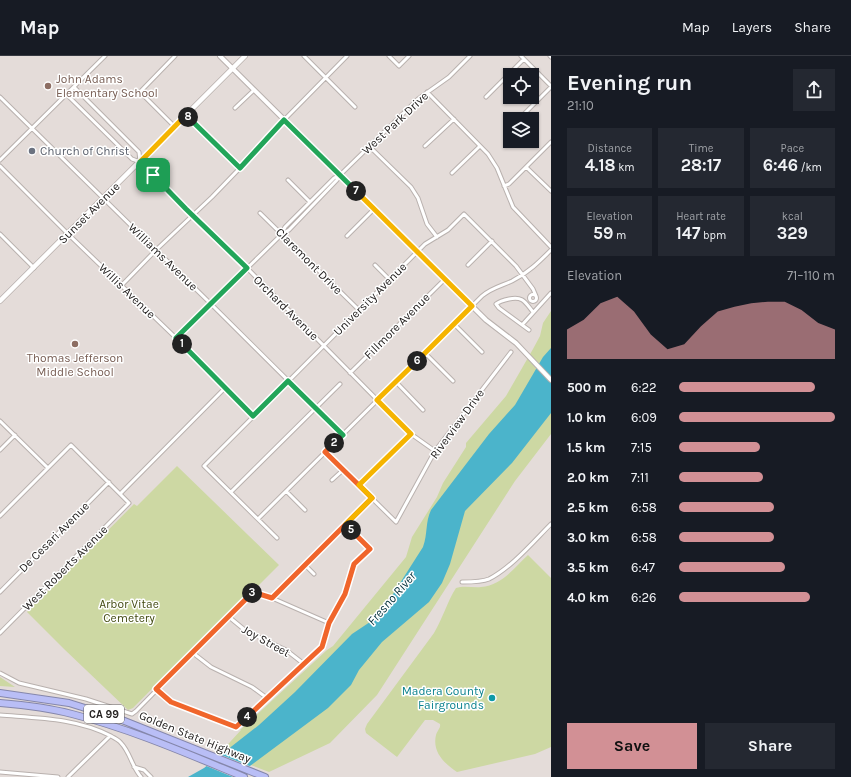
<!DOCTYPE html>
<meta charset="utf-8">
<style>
body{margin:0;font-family:Karla,sans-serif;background:#242831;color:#f1f3f6;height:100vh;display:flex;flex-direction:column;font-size:15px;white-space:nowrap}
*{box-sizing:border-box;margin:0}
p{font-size:13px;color:#9ea1a6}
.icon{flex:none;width:22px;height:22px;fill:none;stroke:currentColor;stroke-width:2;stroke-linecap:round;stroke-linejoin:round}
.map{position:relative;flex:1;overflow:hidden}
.drawer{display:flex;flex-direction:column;background:#171b24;width:300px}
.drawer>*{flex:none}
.buttons{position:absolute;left:503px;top:12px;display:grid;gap:8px}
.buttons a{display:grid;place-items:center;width:36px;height:36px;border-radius:0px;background:#171b24;box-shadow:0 1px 3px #0004;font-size:20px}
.pin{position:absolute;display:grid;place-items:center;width:34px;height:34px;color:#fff;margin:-17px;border-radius:8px;box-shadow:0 2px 6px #0006}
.km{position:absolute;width:20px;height:20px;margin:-10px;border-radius:50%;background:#222;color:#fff;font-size:11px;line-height:20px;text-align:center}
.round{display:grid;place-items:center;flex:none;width:42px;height:42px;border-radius:0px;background:#242831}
.overview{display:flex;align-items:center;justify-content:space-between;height:68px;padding:0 16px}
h1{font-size:22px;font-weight:700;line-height:30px}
.metrics{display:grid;grid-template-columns:repeat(3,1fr);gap:6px;height:68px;padding:4px 16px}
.metrics div{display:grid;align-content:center;border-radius:0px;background:#242831;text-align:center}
.metrics b{font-size:17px;font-weight:700}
.metrics small{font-size:11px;font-weight:400}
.metrics p{font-size:11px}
.chart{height:112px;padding:8px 16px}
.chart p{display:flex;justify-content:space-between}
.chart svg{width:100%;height:72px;margin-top:4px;fill:#d29095;opacity:.7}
.cta{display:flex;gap:8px;margin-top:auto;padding:8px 16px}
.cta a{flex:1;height:46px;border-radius:0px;background:#d29095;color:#111;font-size:16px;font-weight:700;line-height:46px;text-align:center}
.cta a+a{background:#242831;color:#f1f3f6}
ul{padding:0 16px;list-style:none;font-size:13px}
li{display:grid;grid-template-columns:64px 48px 1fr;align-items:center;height:30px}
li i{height:10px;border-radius:5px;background:#d29095}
header{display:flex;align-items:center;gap:24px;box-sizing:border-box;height:56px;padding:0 20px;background:#171b24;border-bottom:1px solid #363941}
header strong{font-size:19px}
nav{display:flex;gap:22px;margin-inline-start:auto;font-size:14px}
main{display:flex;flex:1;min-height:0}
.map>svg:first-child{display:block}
.green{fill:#cdd8a3}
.water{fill:#4bb4cb}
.pier{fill:#e4dcd9}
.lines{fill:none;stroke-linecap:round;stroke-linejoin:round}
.minor-casing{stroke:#b9b1ae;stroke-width:5}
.tertiary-casing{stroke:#b9b1ae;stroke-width:6}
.secondary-casing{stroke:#b9b1ae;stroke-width:6}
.motorway-casing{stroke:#8587ab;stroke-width:8}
.minor{stroke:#fff;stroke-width:3}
.tertiary{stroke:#fff;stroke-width:4}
.secondary{stroke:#fff;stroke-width:4.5}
.motorway{stroke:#b9bef6;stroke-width:6}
.split-1-casing{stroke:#fff;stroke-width:8}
.split-2-casing{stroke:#fff;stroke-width:8}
.split-3-casing{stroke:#fff;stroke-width:8}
.split-4-casing{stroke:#fff;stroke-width:8}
.split-5-casing{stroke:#fff;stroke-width:8}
.split-6-casing{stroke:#fff;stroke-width:8}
.split-7-casing{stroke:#fff;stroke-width:8}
.split-8-casing{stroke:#fff;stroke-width:8}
.split-9-casing{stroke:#fff;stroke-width:8}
.split-1{stroke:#22a559;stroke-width:5}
.split-2{stroke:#22a559;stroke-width:5}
.split-3{stroke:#f0652b;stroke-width:5}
.split-4{stroke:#f0652b;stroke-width:5}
.split-5{stroke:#f0652b;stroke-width:5}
.split-6{stroke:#f5b400;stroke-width:5}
.split-7{stroke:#f5b400;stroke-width:5}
.split-8{stroke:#22a559;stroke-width:5}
.split-9{stroke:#f5b400;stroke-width:5}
.education-dot{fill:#8d6e63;stroke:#fff;stroke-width:1.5}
.worship-dot{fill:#6b7280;stroke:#fff;stroke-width:1.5}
.culture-dot{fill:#0f9aa8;stroke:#fff;stroke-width:1.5}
.labels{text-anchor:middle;stroke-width:3;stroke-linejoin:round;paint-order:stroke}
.shield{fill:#fff;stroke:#666464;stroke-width:1}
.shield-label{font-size:11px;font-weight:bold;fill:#252221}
.education-label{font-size:12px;fill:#785e54;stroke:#fff;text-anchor:start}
.street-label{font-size:12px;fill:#252221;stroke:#fff}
.worship-label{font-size:12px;fill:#5b616d;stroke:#fff;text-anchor:start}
.park-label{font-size:12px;fill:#454d15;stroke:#fff}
.culture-label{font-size:12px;fill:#0d838f;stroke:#fff;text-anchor:end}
.water-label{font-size:13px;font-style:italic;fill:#00303a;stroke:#fff}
</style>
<header>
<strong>Map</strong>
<nav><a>Map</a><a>Layers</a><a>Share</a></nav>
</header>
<main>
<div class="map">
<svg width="551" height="721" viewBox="0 0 551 721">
<rect width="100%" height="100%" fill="#e4dcd9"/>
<!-- green -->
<path class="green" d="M551,255V378L515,425L377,639L330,687L269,716L220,697L241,674H240L327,594L333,590L406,501L412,481L437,441L443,427L466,391V387L506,340L533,293L540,280L543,267Z
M177,410L279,509L257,531L223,561L133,652L128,654L64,593L27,556L134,448L137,450Z
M528,499L551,522V691L535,698L457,716C444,707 432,696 436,679C437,675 441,672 440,668L433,664H425L397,701L366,677L365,673L367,668L434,577C443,562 447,546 456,532C464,529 473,532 481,531C502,529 514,512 528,499Z
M0,621L15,631L0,630Z"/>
<!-- water -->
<path class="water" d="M551,292V357L512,407L465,455L450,508L442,527L429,546L382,586L359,614L351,629L328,652L250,710L238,721H188L204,712L259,669L295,636L352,578L379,560L423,491C428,477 425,467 431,454L489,378L515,349L543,301Z"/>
<!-- pier -->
<path class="pier" d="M219,698L252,711L241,721H233L204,709Z"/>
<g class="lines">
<defs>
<path id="minor" d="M304,0L355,51
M389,0L399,10L409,0
M521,0L551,30
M550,0L551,1
M74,31L139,96L140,106
M427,36L488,98L497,112L513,151L551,191
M67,39L132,103L140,106L186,153L247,212L411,378L435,395
M0,41L211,248L343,379
M486,41L524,3
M235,52L254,34
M186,59L240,112
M519,63L551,31
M175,71L140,36L175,0
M425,90L454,63
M370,91L411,131L418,142L427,168L437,181
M0,104L105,0
M0,110L68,178L176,282L253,360
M526,111L551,135
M452,117L480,90
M288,124L310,146
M504,130L509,128L551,86
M260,157L359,254
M282,177L285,171L334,122L340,119
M0,178L34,212
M347,180L374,153
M375,209L390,224
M468,209L492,185
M121,230L156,194L212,141L240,112L284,64L347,0
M529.5 242a3.5 3.5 0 1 1 7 0a3.5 3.5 0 1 1-7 0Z
M454,268L482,296
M522,269L551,237
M529,274L499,252L496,248C500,245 504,244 509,243C523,240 525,246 533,256
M176,282L282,178L289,174L337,124L340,119L418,43L449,21L470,0
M425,297L453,325
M350,317L445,223
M396,326L423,354
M0,365L48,412
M0,394L15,379
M325,396L396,466L435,395L511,296
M332,424L343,414
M359,429L411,378
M286,435L305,454
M231,436L340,328
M120,438L225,332
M0,460L71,389L129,447L0,577
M258,463L482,240C491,232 501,230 512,225C528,217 539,206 551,194
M277,482L204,410L425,188L448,174L464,158L516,210L533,233L536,240
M305,509L314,518
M462,526C470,526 482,526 489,523C511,512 534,485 551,468
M0,536L109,426
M272,542L372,442
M229,561L246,575L286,594L304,608
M193,597L211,611L252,631L267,642
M0,617L19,627L86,643L132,658L136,655L253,536L272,542L329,567
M157,633L171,646L236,671L322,591L329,567L345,538L355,508L370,493L346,468
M0,659C37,662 77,662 111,680C114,682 119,684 121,687C130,696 132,711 141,721
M134,711L144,714L151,721
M0,716L58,721
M68,721L110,680"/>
<path id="tertiary" d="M220,0L486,264L516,287L551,324"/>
<path id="secondary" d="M0,245L245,0"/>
<path id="motorway" d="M0,637L69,647L117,662L265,721
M0,647C24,649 49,652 72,658C131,673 188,698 244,721"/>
</defs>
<!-- minor casing -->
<use href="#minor" class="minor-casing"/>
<!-- tertiary casing -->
<use href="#tertiary" class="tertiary-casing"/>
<!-- secondary casing -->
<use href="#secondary" class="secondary-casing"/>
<!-- motorway casing -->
<use href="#motorway" class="motorway-casing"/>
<!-- minor -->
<use href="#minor" class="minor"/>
<!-- tertiary -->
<use href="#tertiary" class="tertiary"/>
<!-- secondary -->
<use href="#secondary" class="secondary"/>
<!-- motorway -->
<use href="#motorway" class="motorway"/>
</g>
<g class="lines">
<defs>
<path id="split-1" d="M153,119L186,153L247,212L176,282L182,288"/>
<path id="split-2" d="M182,288L253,360L288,325L343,379L334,387"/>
<path id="split-3" d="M252,537L253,536L272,542L372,442L325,396L334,387"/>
<path id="split-4" d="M247,661L236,671L171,646L156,633L252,537"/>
<path id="split-5" d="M247,661L322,591L329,567L345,538L354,508L370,493L351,474"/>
<path id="split-6" d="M351,474L346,468L372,442L359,429L411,378L377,344L417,305"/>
<path id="split-7" d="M356,135L472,250L417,305"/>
<path id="split-8" d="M188,61L240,112L284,64L356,135"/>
<path id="split-9" d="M153,119L140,106L186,59L188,61"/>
</defs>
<!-- split-1 casing -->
<use href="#split-1" class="split-1-casing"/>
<!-- split-2 casing -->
<use href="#split-2" class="split-2-casing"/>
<!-- split-3 casing -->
<use href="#split-3" class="split-3-casing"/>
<!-- split-4 casing -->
<use href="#split-4" class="split-4-casing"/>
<!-- split-5 casing -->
<use href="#split-5" class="split-5-casing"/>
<!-- split-6 casing -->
<use href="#split-6" class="split-6-casing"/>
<!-- split-7 casing -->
<use href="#split-7" class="split-7-casing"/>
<!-- split-8 casing -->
<use href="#split-8" class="split-8-casing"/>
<!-- split-9 casing -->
<use href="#split-9" class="split-9-casing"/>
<!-- split-1 -->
<use href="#split-1" class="split-1"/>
<!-- split-2 -->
<use href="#split-2" class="split-2"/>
<!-- split-3 -->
<use href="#split-3" class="split-3"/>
<!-- split-4 -->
<use href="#split-4" class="split-4"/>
<!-- split-5 -->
<use href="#split-5" class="split-5"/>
<!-- split-6 -->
<use href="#split-6" class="split-6"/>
<!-- split-7 -->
<use href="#split-7" class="split-7"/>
<!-- split-8 -->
<use href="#split-8" class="split-8"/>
<!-- split-9 -->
<use href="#split-9" class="split-9"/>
</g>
<!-- markers -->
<g class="education-dot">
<circle cx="48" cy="30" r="4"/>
<circle cx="75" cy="288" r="4"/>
</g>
<circle class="worship-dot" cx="32" cy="95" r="4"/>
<circle class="culture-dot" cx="492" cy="642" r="4"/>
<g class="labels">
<!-- shield labels -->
<rect class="shield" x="84" y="649" width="40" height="18" rx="3"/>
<g class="shield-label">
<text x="104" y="662">CA 99</text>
</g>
<!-- education labels -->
<g class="education-label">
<text x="56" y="27">John Adams<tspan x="56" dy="14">Elementary School</tspan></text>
<text x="75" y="306" text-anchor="middle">Thomas Jefferson<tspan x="75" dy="14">Middle School</tspan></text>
</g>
<!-- street labels -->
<g class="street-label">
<text transform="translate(395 67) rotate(-43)" y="4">West Park Drive</text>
<text transform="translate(89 157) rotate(-45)" y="4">Sunset Avenue</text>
<text transform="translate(163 201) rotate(44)" y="4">Williams Avenue</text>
<text transform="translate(309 205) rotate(45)" y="4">Claremont Drive</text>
<text transform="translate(127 235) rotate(44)" y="4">Willis Avenue</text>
<text transform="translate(370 243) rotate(-45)" y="4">University Avenue</text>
<text transform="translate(286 252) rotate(45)" y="4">Orchard Avenue</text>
<text transform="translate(397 270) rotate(-45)" y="4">Fillmore Avenue</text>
<text transform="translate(457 368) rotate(-54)" y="4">Riverview Drive</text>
<text transform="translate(54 481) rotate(-45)" y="4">De Cesari Avenue</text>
<text transform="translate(65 512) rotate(-45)" y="4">West Roberts Avenue</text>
<text transform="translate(266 585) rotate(29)" y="4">Joy Street</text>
<text transform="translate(195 681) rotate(22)" y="4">Golden State Highway</text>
</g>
<!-- worship labels -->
<g class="worship-label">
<text x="40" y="99">Church of Christ</text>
</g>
<!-- park labels -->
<g class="park-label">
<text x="129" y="552">Arbor Vitae<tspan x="129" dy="14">Cemetery</tspan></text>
</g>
<!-- culture labels -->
<g class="culture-label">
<text x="484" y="639">Madera County<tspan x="484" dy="14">Fairgrounds</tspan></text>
</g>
<!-- water labels -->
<g class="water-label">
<text transform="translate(391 542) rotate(-49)" y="5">Fresno River</text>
</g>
</g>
</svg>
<div class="buttons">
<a><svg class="icon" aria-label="locate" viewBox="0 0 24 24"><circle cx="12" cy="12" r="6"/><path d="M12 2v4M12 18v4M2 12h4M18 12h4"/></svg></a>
<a><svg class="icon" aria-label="layers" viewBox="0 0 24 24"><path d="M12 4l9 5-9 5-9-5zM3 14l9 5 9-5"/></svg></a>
</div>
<div class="pin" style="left:153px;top:119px;background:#1e9e55"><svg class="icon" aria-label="arrive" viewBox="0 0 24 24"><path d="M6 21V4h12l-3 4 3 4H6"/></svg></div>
<b class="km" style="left:182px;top:288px">1</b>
<b class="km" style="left:334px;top:387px">2</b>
<b class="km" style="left:252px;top:537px">3</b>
<b class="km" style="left:247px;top:661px">4</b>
<b class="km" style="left:351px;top:474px">5</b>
<b class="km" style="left:417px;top:305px">6</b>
<b class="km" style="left:356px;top:135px">7</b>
<b class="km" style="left:188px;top:61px">8</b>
</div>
<section class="drawer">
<div class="overview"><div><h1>Evening run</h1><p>21:10</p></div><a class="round"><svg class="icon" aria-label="share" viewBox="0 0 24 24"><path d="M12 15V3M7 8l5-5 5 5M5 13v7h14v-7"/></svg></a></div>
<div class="metrics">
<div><p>Distance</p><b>4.18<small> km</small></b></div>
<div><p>Time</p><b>28:17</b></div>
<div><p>Pace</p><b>6:46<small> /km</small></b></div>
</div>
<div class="metrics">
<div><p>Elevation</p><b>59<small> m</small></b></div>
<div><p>Heart rate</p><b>147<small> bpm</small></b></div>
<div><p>kcal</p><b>329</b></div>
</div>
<div class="chart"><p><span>Elevation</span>71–110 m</p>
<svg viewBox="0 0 160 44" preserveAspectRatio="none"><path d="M0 44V26L10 20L20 10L30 6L40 15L50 29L60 38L70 35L80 24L90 15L100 12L110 10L120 9L130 9L140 14L150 22L160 26V44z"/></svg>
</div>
<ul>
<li><b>500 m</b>6:22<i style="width:87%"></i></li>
<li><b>1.0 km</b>6:09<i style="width:100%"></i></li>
<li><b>1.5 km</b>7:15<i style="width:52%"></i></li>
<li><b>2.0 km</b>7:11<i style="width:54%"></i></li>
<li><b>2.5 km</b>6:58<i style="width:61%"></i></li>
<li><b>3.0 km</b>6:58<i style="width:61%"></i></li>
<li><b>3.5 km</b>6:47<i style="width:68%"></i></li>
<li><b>4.0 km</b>6:26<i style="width:84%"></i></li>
</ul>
<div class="cta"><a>Save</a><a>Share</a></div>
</section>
</main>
